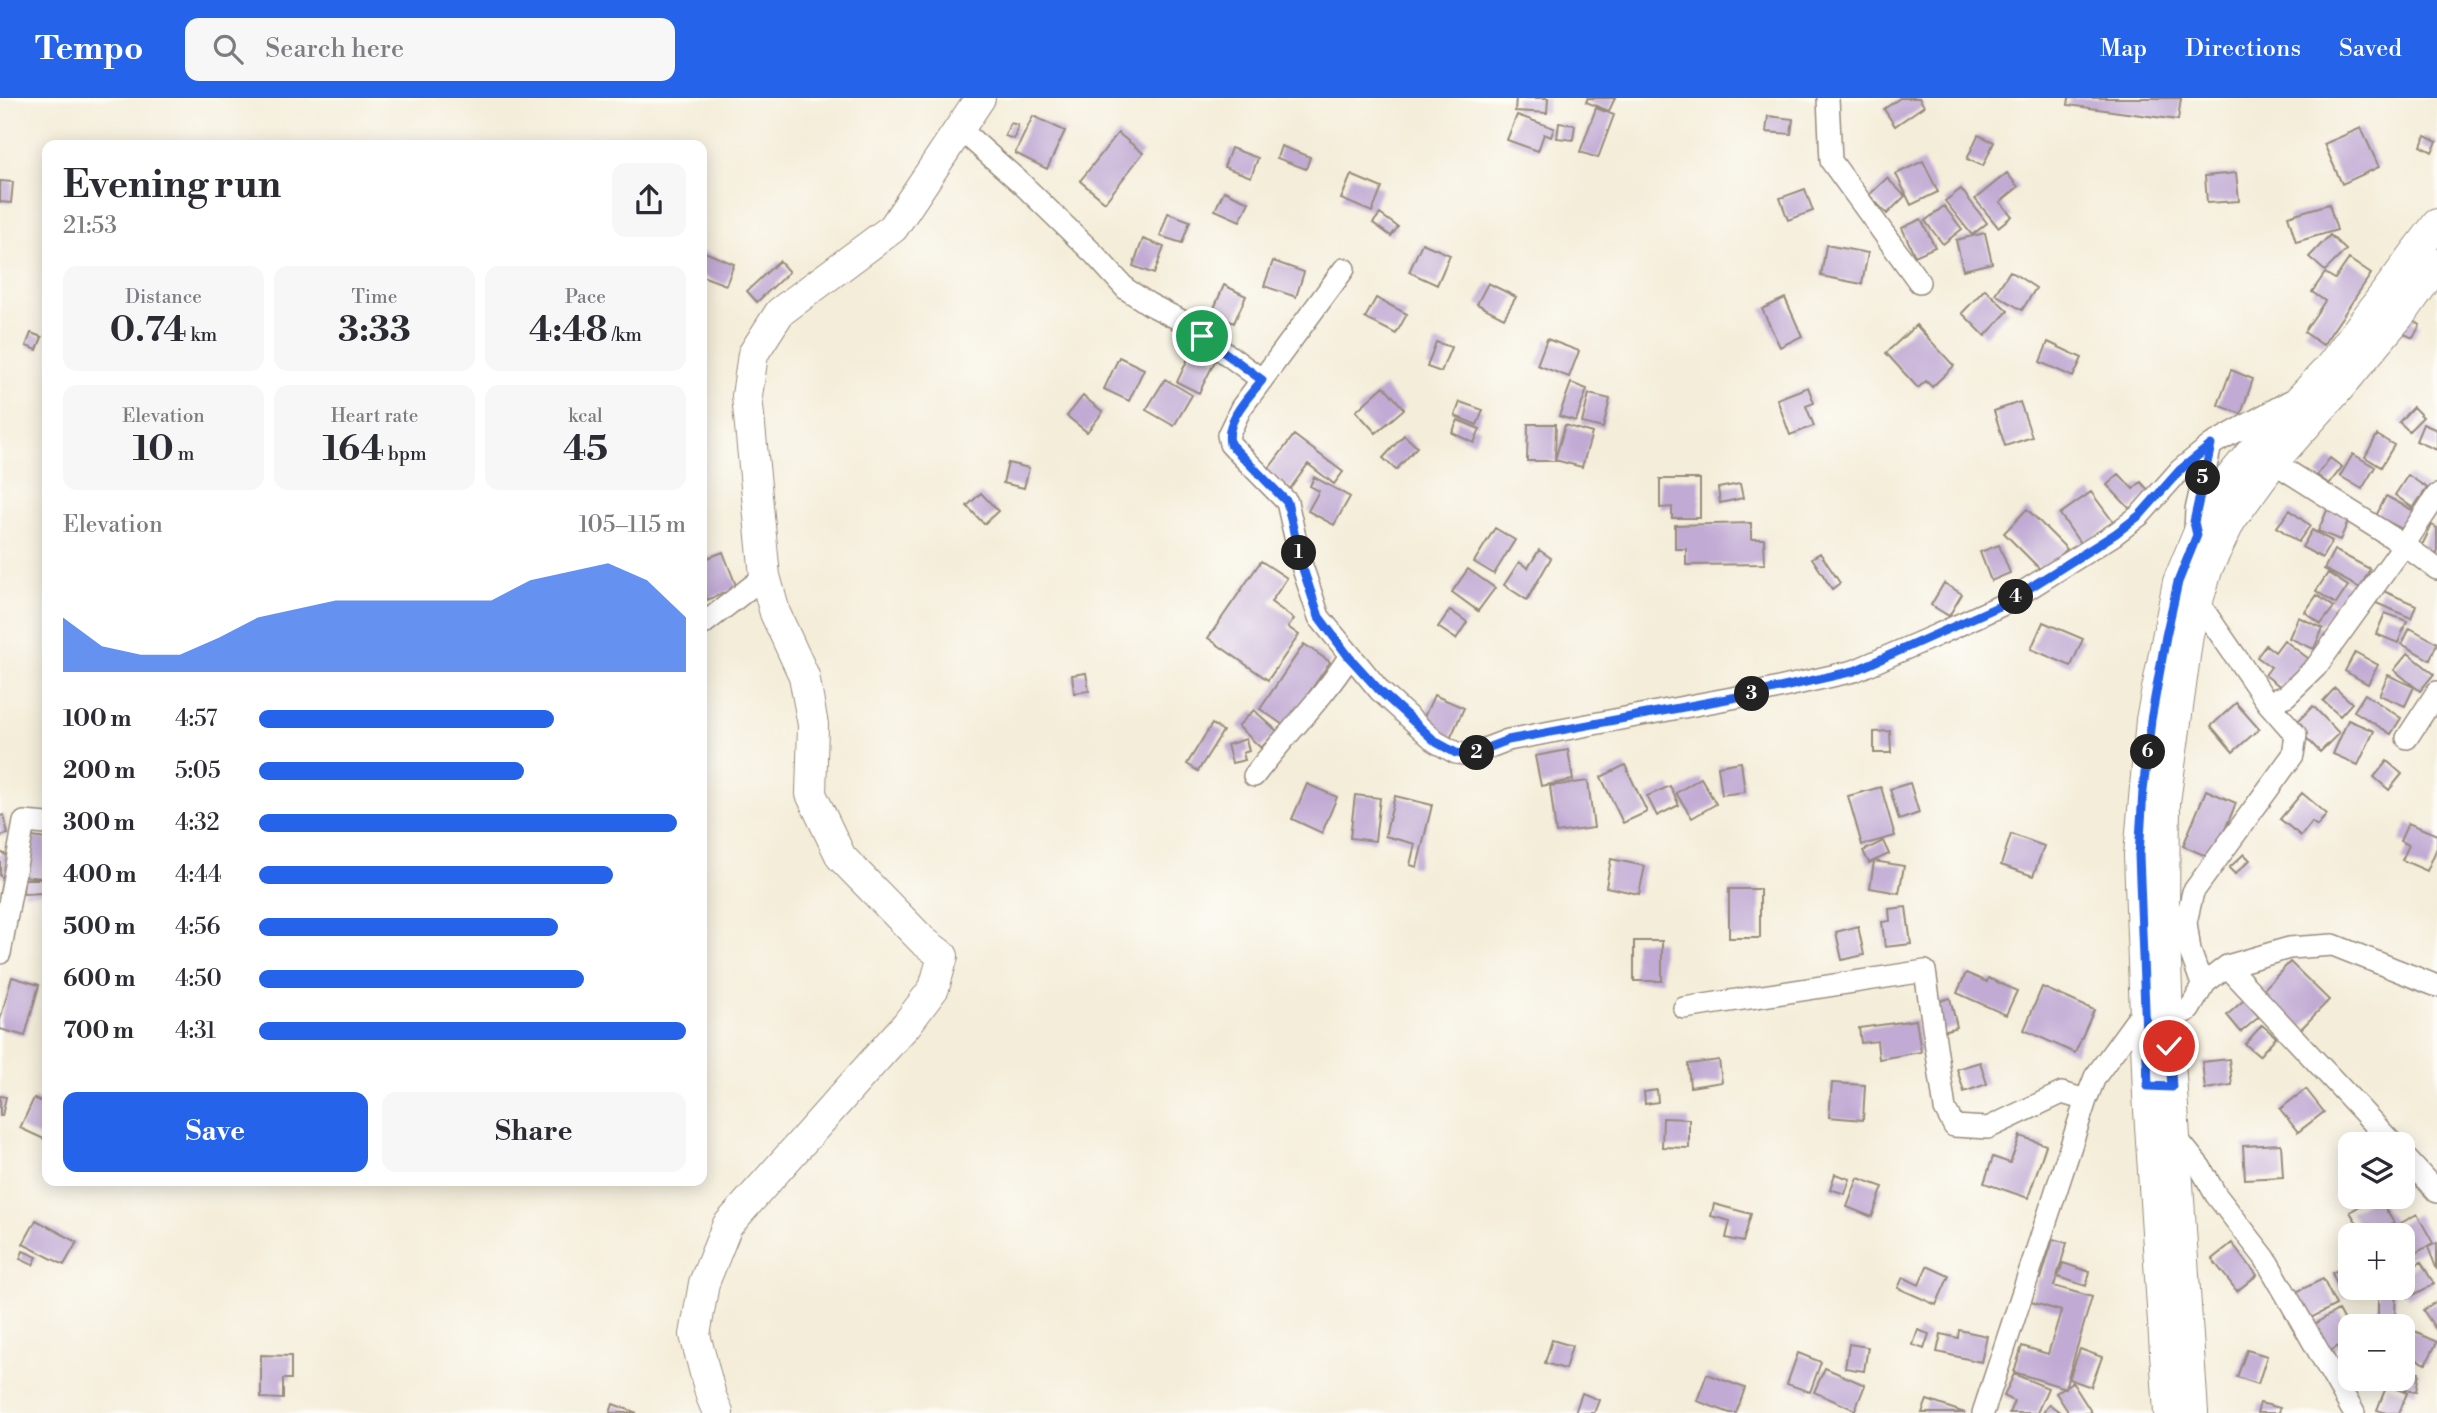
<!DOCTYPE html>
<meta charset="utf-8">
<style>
body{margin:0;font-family:"Libre Bodoni",serif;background:#f7f7f7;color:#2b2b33;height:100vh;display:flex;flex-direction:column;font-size:26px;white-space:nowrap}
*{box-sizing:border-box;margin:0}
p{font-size:23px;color:#7c7c81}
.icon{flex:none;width:38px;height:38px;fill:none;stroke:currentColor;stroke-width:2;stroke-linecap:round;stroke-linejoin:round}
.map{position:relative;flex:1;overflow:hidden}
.side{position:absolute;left:42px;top:42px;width:665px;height:1046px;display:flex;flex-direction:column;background:#fff;border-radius:14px;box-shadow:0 4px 18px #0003}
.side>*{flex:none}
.fabs{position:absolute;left:2338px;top:1034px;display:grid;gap:14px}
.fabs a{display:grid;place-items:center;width:77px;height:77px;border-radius:14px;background:#fff;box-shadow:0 4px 18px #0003;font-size:35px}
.pin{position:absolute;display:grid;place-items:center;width:60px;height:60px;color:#fff;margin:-30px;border:4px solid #fff;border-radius:50%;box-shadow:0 2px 7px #0007}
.km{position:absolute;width:35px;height:35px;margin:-18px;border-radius:50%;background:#222;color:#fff;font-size:19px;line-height:35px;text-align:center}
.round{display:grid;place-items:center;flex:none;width:74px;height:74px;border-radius:14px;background:#f7f7f7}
.head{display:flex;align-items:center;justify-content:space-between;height:119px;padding:0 21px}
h1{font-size:38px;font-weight:700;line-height:52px}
.metrics{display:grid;grid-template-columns:repeat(3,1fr);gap:10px;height:119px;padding:7px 21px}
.metrics div{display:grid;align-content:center;border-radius:14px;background:#f7f7f7;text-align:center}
.metrics b{font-size:35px;font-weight:700}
.metrics small{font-size:19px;font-weight:400}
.metrics p{font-size:19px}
.chart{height:196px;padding:14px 21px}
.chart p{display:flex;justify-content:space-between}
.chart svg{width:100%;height:126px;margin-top:7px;fill:#2563eb;opacity:.7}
.primary-button{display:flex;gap:14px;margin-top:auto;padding:14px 21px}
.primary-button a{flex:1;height:80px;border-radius:14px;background:#2563eb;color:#fff;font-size:28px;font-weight:700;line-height:80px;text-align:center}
.primary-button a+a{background:#f7f7f7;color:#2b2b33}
ul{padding:0 21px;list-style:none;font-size:23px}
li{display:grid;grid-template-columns:112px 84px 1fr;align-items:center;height:52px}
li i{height:18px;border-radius:9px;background:#2563eb}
header{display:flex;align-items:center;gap:42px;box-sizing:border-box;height:98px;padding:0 35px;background:#2563eb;color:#fff}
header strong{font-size:33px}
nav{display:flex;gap:38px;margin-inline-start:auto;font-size:24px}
.search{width:490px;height:63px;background:#f7f7f7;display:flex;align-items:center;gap:18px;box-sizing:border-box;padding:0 24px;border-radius:14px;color:#7c7c81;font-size:26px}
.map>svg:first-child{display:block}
.building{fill:#c1aad4}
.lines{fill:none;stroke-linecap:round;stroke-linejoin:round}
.street-casing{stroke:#988c7c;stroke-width:24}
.secondary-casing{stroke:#988c7c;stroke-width:32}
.street{stroke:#fff;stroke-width:21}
.secondary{stroke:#fff;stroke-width:30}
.route-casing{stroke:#fff;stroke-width:14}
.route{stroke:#2563eb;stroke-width:9}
</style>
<header>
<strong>Tempo</strong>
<div class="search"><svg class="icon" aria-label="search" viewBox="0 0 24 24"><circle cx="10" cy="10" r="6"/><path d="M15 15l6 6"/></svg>Search here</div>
<nav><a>Map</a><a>Directions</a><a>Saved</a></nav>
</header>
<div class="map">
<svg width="2437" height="1315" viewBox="0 0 2437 1315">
<rect width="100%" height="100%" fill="#fdfcf7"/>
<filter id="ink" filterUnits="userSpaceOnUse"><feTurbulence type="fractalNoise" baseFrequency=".0143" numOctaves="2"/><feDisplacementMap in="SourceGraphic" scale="14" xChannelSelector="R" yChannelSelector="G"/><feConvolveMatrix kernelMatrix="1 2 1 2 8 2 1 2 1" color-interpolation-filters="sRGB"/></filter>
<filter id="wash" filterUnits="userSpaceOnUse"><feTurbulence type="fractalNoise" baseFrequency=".00686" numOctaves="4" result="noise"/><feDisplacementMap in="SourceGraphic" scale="28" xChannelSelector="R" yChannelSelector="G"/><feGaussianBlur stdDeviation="1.57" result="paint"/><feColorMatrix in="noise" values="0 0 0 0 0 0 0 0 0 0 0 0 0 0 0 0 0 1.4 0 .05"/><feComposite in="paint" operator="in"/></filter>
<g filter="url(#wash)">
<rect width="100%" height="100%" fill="#f4edd9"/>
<g id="blocks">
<!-- building -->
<path class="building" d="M1516,0H1548L1547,15L1515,13Z
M1588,0H1615L1609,13L1586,4Z
M1900,0H1919L1924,8L1895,28L1884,11Z
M2069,0H2181L2178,22L2068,7Z
M1596,10L1614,17L1598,60L1580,54Z
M1517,17L1554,30L1551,39L1544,36L1538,53L1507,42Z
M1033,18L1065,33L1047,71L1015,55Z
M1768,18L1793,21L1791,36L1766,34Z
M1010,25L1018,27L1014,41L1005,38Z
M1559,25L1575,27L1573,42L1557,40Z
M2361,30L2379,69L2342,86L2324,46Z
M1118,35L1143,55L1105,104L1080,83Z
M1978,37L1994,44L1983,68L1967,61Z
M2425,38L2437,44L2432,54L2421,48Z
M1281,48L1310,59L1306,71L1277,60Z
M1231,50L1258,60L1251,79L1224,69Z
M1923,63L1938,94L1911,107L1896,76Z
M2007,75L2018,89L2000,104L2012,118L1998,129L1975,101Z
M2236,75L2239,103L2207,105L2205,78Z
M1351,77L1382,90L1372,114L1341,101Z
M1887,80L1905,98L1887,116L1869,97Z
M0,83L13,84L11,105L0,104Z
M1805,91L1813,113L1788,122L1780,100Z
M1961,91L1987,125L1972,137L1945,103Z
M1224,93L1249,104L1240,123L1215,112Z
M2329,106L2337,132L2296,144L2288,118Z
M1944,108L1962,131L1943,146L1925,123Z
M1168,115L1190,123L1182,145L1160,138Z
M1380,116L1398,129L1391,138L1373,125Z
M1921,121L1935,149L1915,158L1902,130Z
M1985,135L1992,165L1963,172L1956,142Z
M2330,137L2346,152L2325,173L2309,159Z
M1143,141L1164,149L1154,176L1133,168Z
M1422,145L1450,157L1437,187L1409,174Z
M1826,147L1868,155L1862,186L1821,178Z
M702,153L734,166L726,187L702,178Z
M2349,161L2371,176L2323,247L2304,234L2325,203L2312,194L2325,175L2335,181Z
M779,163L789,174L757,204L747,193Z
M1273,163L1304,174L1296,199L1264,188Z
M2010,173L2036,190L2022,212L1995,196Z
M1488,185L1516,199L1504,220L1477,206Z
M1224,187L1246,198L1234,225L1212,215Z
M1985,191L2008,213L1985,238L1962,215Z
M1376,200L1407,216L1396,236L1365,220Z
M1785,200L1802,238L1780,249L1762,211Z
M2409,221L2420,227L2413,240L2402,235Z
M1916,227L1954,268L1932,289L1926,283L1918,290L1886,255Z
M31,235L42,239L37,252L26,248Z
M1547,241L1579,253L1569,279L1537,267Z
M1436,244L1451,249L1441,274L1427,269Z
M2048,244L2082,260L2073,279L2040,264Z
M1193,250L1216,261L1199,295L1177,284Z
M1119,259L1144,271L1129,303L1104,291Z
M2231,272L2253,281L2241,316L2218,307Z
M1165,281L1192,297L1174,328L1146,312Z
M1571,285L1587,291L1576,323L1559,318Z
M1384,288L1404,311L1376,335L1356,313Z
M1808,289L1814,305L1806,308L1814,328L1790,337L1777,301Z
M1589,296L1610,301L1603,330L1582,325Z
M1083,298L1103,314L1087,334L1067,318Z
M1460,304L1483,312L1477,327L1455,318Z
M2020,304L2032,339L2005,348L1994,313Z
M2413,309L2423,319L2409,333L2399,324Z
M1458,322L1480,331L1474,345L1452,335Z
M1528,326H1556L1555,363H1527Z
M2423,326L2437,332V352L2416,343Z
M1565,327L1592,335L1582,369L1555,362Z
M1294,337L1343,374L1334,386L1308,366L1290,391L1267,373Z
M1404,337L1417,349L1396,372L1383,360Z
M2377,337L2394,347L2381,369L2365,359Z
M2353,356L2375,369L2362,391L2340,378Z
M2330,360L2342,369L2329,386L2317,377Z
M1008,365L1029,370L1024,390L1003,385Z
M2119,376L2133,391L2141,384L2150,394L2131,412L2107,387Z
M2408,377L2427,390L2413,410L2395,397Z
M1314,379L1350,399L1334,427L1308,413L1319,393L1310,388Z
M1660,381H1700V420H1672V409L1660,410Z
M1740,386L1743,400L1720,405L1718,390Z
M2091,394L2114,425L2082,448L2060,416Z
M981,395L998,413L984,426L967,408Z
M2386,398L2414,413L2404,432L2376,418Z
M2328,410L2350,419L2340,442L2318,433Z
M2027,411L2067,451L2044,475L2004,435Z
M2290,412L2310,428L2298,444L2277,429Z
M1751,425V441H1764L1765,466L1686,467V451H1675V427Z
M2432,427L2437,430V457L2421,449Z
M1495,430L1515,442L1494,476L1474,464Z
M2312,432L2332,443L2322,460L2302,449Z
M1999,447L2010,475L1991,483L1980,454Z
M1539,452L1551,460L1527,502L1504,487L1519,464L1528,470Z
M2334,452L2370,471L2360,490L2324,471Z
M723,454L737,490L707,502L702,490V462Z
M1820,455L1840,485L1832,491L1812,460Z
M1261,463L1287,480L1271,504L1294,521L1288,529L1299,537L1268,582L1208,540Z
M1468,471L1495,490L1478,513L1452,494Z
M2328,475L2348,488L2336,506L2316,493Z
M1944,485L1962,496L1949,518L1931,507Z
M2381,492L2416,507L2411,520L2376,505Z
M2317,497L2334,509L2321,526L2305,514Z
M1450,512L1467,524L1456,541L1438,529Z
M2385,515L2407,523L2398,545L2376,536Z
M2298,519L2323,530L2314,551L2289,540Z
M2043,524L2083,541L2071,568L2031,551Z
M2410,530L2437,545L2430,562L2402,546Z
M2284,542L2309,561L2285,592L2265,577L2271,569L2257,559L2266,547L2275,554Z
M1304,546L1330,564L1286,629L1260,611Z
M2355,554L2378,567L2368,586L2345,573Z
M2408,555L2434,576L2420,593L2394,572Z
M1086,575L1089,593L1074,595L1072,577Z
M2388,577L2414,589L2405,608L2379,597Z
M2335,590L2352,605L2340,618L2323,603Z
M2365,596L2401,620L2391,636L2354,613Z
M1434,597L1464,610L1450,641L1420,628Z
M2236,605L2259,631L2233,654L2211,628Z
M2313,608L2339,635L2320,654L2294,627Z
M1254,612L1277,633L1261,650L1238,628Z
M2348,622L2374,633L2358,667L2333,656Z
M1212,626L1223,633L1198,673L1187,666Z
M1890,633L1891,655H1874V634Z
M1246,641L1249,653L1243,655L1245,662L1232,665L1227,647Z
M1568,652L1573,682L1541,688L1535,658Z
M2387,663L2402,676L2389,692L2374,679Z
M1741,664L1745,694L1722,697L1718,668Z
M1625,667L1647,714L1623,725L1601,679Z
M1701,680L1716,706L1692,720L1676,695Z
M1588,683L1594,730L1556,735L1550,688Z
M1910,685L1919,715L1899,722L1890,691Z
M1307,686L1337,699L1322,735L1292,721Z
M1670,688L1679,707L1657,718L1647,698Z
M1881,689L1895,738L1862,747L1848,698Z
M2206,692L2236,705L2213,761L2183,748Z
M2302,695L2327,716L2317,728L2312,724L2301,738L2280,721Z
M1355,697L1380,700L1375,743L1350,740Z
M1395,698L1432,707L1417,769L1410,767L1415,746L1385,738Z
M4,717L8,736L0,738V718Z
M2408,725L2437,737V750L2427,773L2402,762L2409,747L2400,743Z
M2011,736L2044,748L2033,778L2001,767Z
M25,738L47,741L45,780L21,778Z
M1883,743L1889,756L1869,765L1863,753Z
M0,754L15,761L7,781L0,778Z
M2244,756L2250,762L2235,776L2229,770Z
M1611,761L1645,768L1639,796L1606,789Z
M1874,763L1904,768L1899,795L1870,790Z
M24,781H44V795L23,796Z
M1729,791H1760V840H1729Z
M1906,809L1911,846L1885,849L1882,824L1890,823L1889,811Z
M1858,828L1864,857L1842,862L1836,834Z
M1634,843H1662V883H1634Z
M2290,864L2329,902L2298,934L2259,896Z
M1966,875L1987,884L1988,880L2017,893L2006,917L1957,895Z
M12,879L39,887L25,938L0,931V922Z
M2042,889L2094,912L2075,955L2024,932Z
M1950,900L1957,929L1940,934L1933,905Z
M2244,902L2259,919L2241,934L2227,917Z
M1916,922L1921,954L1879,961L1877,943L1861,945L1859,930Z
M2262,927L2276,939L2259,958L2245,946Z
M2229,961L2232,987L2205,991L2202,964Z
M1719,962L1722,984L1690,989L1688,966Z
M1980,964L1987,986L1964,994L1957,971Z
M1832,985L1865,987L1863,1022L1829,1019Z
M2306,991L2324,1014L2298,1034L2280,1011Z
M1657,992L1658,1004L1645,1006L1644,994Z
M0,998L6,999L2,1018H0Z
M34,1000L47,1006L46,1042L20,1030Z
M1663,1020L1689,1021V1050L1662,1049Z
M2020,1038L2046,1047L2028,1100L1984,1085L1993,1059L2010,1065Z
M2281,1046L2283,1079L2245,1081L2243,1048Z
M1835,1076L1850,1081L1845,1096L1830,1091Z
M1858,1080L1883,1089L1872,1119L1847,1109Z
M2374,1099H2378L2394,1125L2374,1138H2365L2350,1114Z
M1714,1106L1751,1116L1743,1144L1726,1140L1730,1123L1711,1118Z
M2417,1116L2433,1145L2403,1162V1138H2390L2387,1133Z
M36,1122L77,1144L64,1167L23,1146Z
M2053,1141L2067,1145L2054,1188L2092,1199L2065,1290L2014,1274L2022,1248L2048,1256L2061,1213L2031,1204L2038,1179L2041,1181Z
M2232,1145L2257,1177L2237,1193L2212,1161Z
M2437,1145V1172L2428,1149Z
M23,1153L37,1159L33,1167L20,1161Z
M2421,1164L2434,1186L2408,1200L2403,1190V1175Z
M2063,1165L2090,1174L2086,1188L2058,1179Z
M2350,1166V1190H2364L2343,1200L2332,1175Z
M1927,1168L1949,1178L1936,1207L1898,1190L1903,1179L1919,1187Z
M2323,1181L2336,1207L2305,1223L2292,1196Z
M2378,1190H2396L2395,1219L2378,1218Z
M2437,1203V1233L2423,1212Z
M2338,1212L2350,1233V1241L2327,1255L2311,1228Z
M2403,1229L2437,1244L2426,1266L2403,1255Z
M1918,1232L1929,1236L1924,1251L1913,1247Z
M1959,1232L1987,1238L1981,1264L1937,1254L1941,1236L1958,1240Z
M1552,1242L1572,1248L1565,1271L1545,1265Z
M1849,1246L1868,1249L1864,1273L1845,1270Z
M2080,1251L2102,1259L2091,1289L2069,1281Z
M2247,1252L2267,1258L2258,1286L2237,1279Z
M1798,1255L1821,1264L1810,1294L1787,1286Z
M261,1257L291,1258V1281H283V1301L261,1300Z
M1825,1270L1865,1287L1855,1312L1814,1294Z
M2403,1271L2419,1274L2416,1294L2405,1292L2407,1285L2392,1282L2403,1281Z
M1707,1276L1745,1290L1736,1315H1730L1697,1303Z
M2014,1276L2048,1290L2037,1315H2009L2014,1303L2004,1298Z
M2072,1284L2092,1315H2069L2056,1295Z
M2387,1287L2407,1295L2399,1315H2386L2377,1312Z
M1582,1295L1599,1302L1594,1315H1575Z
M1927,1302L1965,1315H1922Z
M2260,1305L2280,1310L2279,1315H2257Z
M613,1306L637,1315H610Z
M2049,1306L2061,1315H2043Z"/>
</g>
</g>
<g filter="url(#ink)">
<use href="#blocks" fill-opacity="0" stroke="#988c7c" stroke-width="2"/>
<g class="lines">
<defs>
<path id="street" d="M1828,0L1831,63L1919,184
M960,31L1021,85L1095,157L1126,191L1149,206L1182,223L1262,282
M1344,171L1241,310L1228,337L1230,346L1287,404L1301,465L1319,519L1380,593L1436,644L1456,655L1469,657L1508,642L1748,597L1854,573L1937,537L2004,506L2115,436L2140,417L2180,372L2211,347L2290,303
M2273,364L2404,447L2437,471
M2195,432L2196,412L2211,347
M2198,504L2267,604L2286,598L2316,569L2404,447L2437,397
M702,527L765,478
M2407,640L2437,594
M1254,678C1285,637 1322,602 1349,559
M0,855L24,724L47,726
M2227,868L2393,1046
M2203,889L2190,853L2186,824L2193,794L2293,657L2296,637L2267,604
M1684,910L1925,873L1945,1011L1954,1028L1988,1030L2062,995L2086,1002
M2168,922L2189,912L2205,885L2227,868L2289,850L2333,847L2437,888
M2175,1038L2200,1069L2216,1097L2265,1160L2354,1315
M2403,1057L2437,1094
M1983,1315L2086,1002L2095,979L2145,910"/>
<path id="secondary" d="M718,1315L711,1298L695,1237L704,1185L727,1128L907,926L934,890L943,858L923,843L841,759L811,696L813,627L804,578L775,515L765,478L747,298L753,256L780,214L893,130L980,0
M2169,1315L2148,997L2139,757L2151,622L2178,484L2202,426L2225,386L2258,346L2328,271L2437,126
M2193,1315L2169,948L2164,811L2165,704L2188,536L2208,469L2231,422L2273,364L2335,295L2406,210L2437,166"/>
</defs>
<!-- street casing -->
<use href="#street" class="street-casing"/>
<!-- secondary casing -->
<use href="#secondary" class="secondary-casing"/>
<!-- street -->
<use href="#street" class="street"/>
<!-- secondary -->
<use href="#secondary" class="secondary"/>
</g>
</g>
<g class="lines" filter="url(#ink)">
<defs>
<path id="route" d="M1202,238L1262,282C1248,300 1225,322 1230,346L1287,404L1301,465L1319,519L1349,559L1380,593L1436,644L1456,655L1469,657L1508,642L1748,597L1854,573L2004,506L2115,436L2140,417L2180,372L2211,347L2194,424L2197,437L2178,484L2166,538L2151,622L2143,693L2139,757L2148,988L2172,989L2169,948"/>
</defs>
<!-- route casing -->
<use href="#route" class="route-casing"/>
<!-- route -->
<use href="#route" class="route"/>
</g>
</svg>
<div class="fabs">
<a><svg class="icon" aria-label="layers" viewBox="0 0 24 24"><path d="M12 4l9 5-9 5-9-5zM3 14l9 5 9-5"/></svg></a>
<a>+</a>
<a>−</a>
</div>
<div class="pin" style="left:1202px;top:238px;background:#1e9e55"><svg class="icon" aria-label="arrive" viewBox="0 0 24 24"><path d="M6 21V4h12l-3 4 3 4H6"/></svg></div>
<div class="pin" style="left:2169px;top:948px;background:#d93025"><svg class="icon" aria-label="check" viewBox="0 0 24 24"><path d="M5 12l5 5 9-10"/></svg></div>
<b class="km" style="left:1299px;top:455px">1</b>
<b class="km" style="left:1477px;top:655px">2</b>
<b class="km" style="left:1752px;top:596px">3</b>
<b class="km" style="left:2016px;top:499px">4</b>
<b class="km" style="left:2203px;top:380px">5</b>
<b class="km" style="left:2148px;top:654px">6</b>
<section class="side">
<div class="head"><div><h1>Evening run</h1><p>21:53</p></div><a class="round"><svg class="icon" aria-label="share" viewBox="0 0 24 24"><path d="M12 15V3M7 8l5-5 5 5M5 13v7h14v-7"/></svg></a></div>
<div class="metrics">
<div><p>Distance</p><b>0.74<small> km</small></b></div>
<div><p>Time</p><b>3:33</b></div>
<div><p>Pace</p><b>4:48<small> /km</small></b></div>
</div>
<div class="metrics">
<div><p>Elevation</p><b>10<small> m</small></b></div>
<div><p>Heart rate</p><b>164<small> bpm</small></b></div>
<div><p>kcal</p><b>45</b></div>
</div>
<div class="chart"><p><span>Elevation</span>105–115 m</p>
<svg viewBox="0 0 160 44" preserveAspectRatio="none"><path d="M0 44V25L10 35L20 38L30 38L40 32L50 25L60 22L70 19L80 19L90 19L100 19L110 19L120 12L130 9L140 6L150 12L160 25V44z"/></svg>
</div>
<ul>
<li><b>100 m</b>4:57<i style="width:69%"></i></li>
<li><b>200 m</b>5:05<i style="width:62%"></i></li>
<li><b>300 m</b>4:32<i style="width:98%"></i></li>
<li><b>400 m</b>4:44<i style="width:83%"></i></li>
<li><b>500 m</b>4:56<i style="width:70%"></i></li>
<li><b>600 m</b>4:50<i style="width:76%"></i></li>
<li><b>700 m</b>4:31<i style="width:100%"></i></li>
</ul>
<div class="primary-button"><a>Save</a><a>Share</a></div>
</section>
</div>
